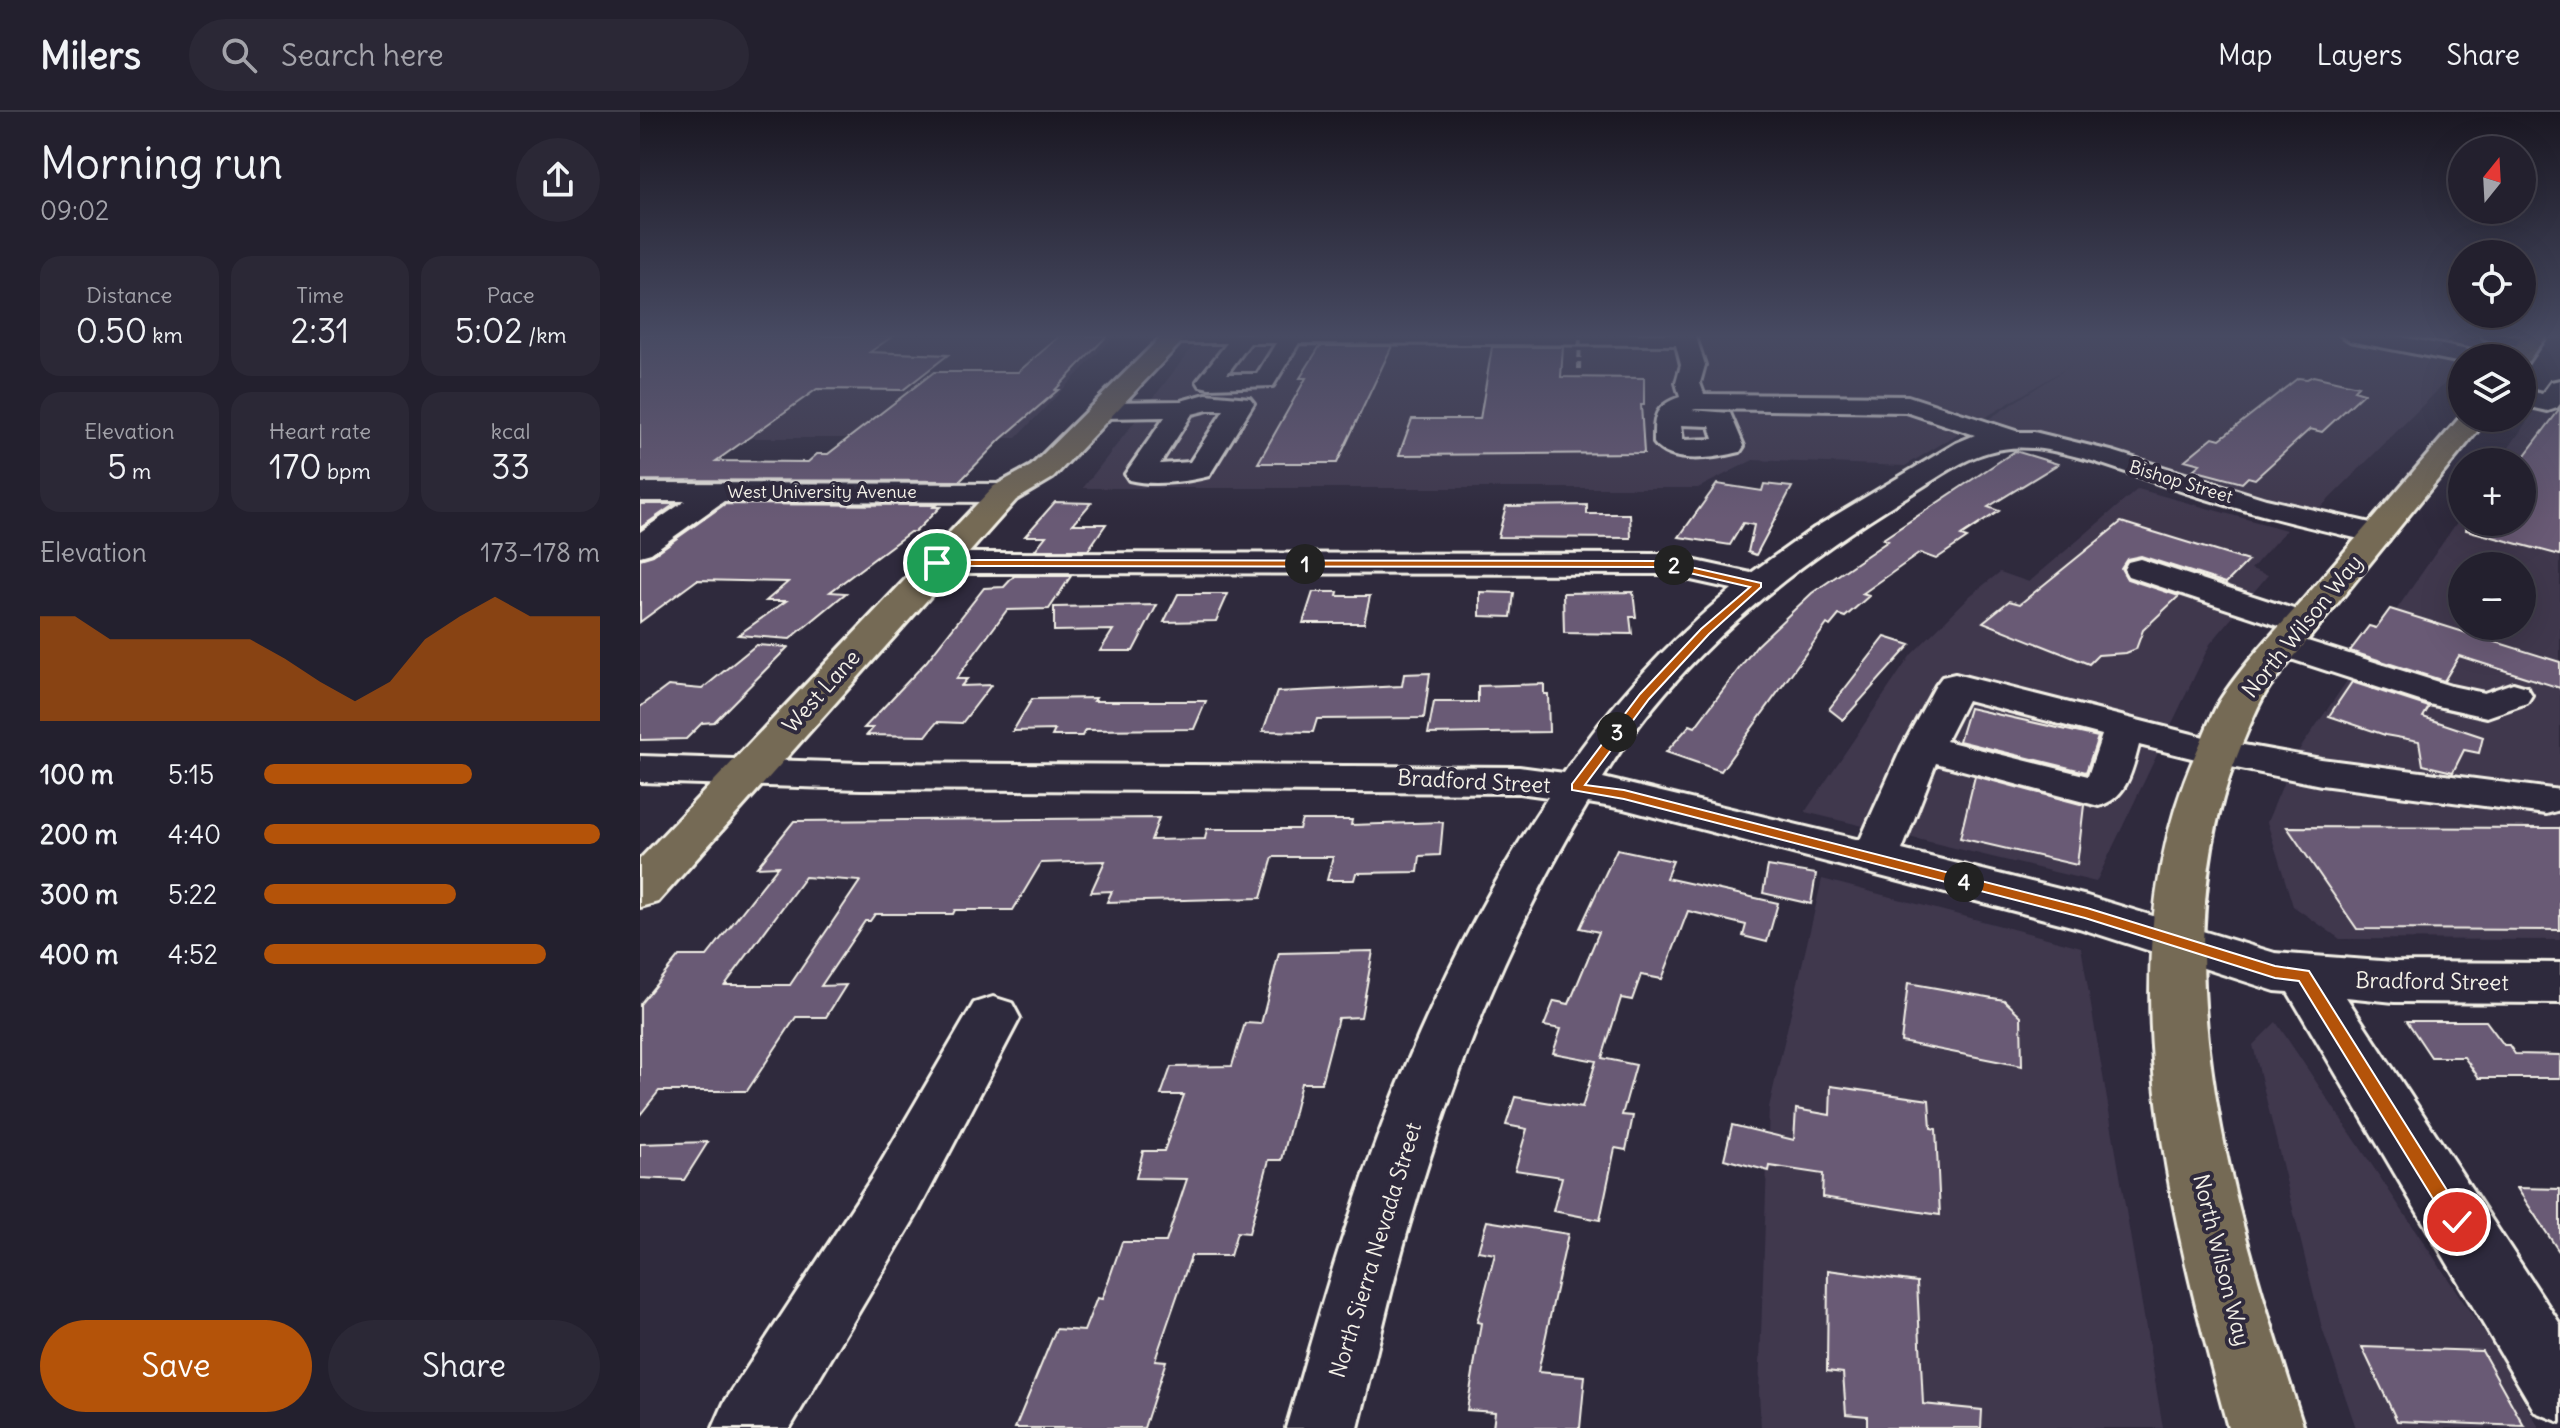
<!DOCTYPE html>
<meta charset="utf-8">
<style>
body{margin:0;font-family:Delius,sans-serif;background:#2b2836;color:#f1f3f6;height:100vh;display:flex;flex-direction:column;font-size:30px;white-space:nowrap}
*{box-sizing:border-box;margin:0}
p{font-size:26px;color:#a3a3aa}
.icon{flex:none;width:44px;height:44px;fill:none;stroke:currentColor;stroke-width:2;stroke-linecap:round;stroke-linejoin:round}
.map{position:relative;flex:1;overflow:hidden}
.panel{display:flex;flex-direction:column;background:#23202e;width:640px}
.panel>*{flex:none}
.needle{width:52px;rotate:18deg}
.tools{position:absolute;left:1808px;top:24px;display:grid;gap:16px}
.tools a{display:grid;place-items:center;width:88px;height:88px;border-radius:50%;background:#23202e;box-shadow:0 8px 32px #0002,0 0 0 2px #403e4a;font-size:40px}
.pin{position:absolute;display:grid;place-items:center;width:68px;height:68px;color:#fff;margin:-34px;border:4px solid #fff;border-radius:50%;box-shadow:0 2px 8px #0007}
.km{position:absolute;width:40px;height:40px;margin:-20px;border-radius:50%;background:#222;color:#fff;font-size:22px;line-height:40px;text-align:center}
.round{display:grid;place-items:center;flex:none;width:84px;height:84px;border-radius:42px;background:#2b2836}
.head{display:flex;align-items:center;justify-content:space-between;height:136px;padding:0 40px}
h1{font-size:44px;font-weight:600;line-height:60px}
.metrics{display:grid;grid-template-columns:repeat(3,1fr);gap:12px;height:136px;padding:8px 40px}
.metrics div{display:grid;align-content:center;border-radius:20px;background:#2b2836;text-align:center}
.metrics b{font-size:34px;font-weight:600}
.metrics small{font-size:22px;font-weight:400}
.metrics p{font-size:22px}
.chart{height:224px;padding:16px 40px}
.chart p{display:flex;justify-content:space-between}
.chart svg{width:100%;height:144px;margin-top:8px;fill:#b45309;opacity:.7}
.cta{display:flex;gap:16px;margin-top:auto;padding:16px 40px}
.cta a{flex:1;height:92px;border-radius:48px;background:#b45309;color:#fff;font-size:32px;font-weight:600;line-height:92px;text-align:center}
.cta a+a{background:#2b2836;color:#f1f3f6}
ul{padding:0 40px;list-style:none;font-size:26px}
li{display:grid;grid-template-columns:128px 96px 1fr;align-items:center;height:60px}
li i{height:20px;border-radius:10px;background:#b45309}
header{display:flex;align-items:center;gap:48px;box-sizing:border-box;height:112px;padding:0 40px;background:#23202e;border-bottom:2px solid #403e4a}
header strong{font-size:38px}
nav{display:flex;gap:44px;margin-inline-start:auto;font-size:28px}
.search{width:560px;height:72px;background:#2b2836;display:flex;align-items:center;gap:20px;box-sizing:border-box;padding:0 28px;border-radius:44px;color:#a3a3aa;font-size:30px}
main{display:flex;flex:1;min-height:0}
.map>svg:first-child{display:block}
.built{fill:#40384e;fill-rule:evenodd}
.building{fill:#695a75;stroke:#f4f1e8;stroke-width:2;fill-rule:evenodd}
.lines{fill:none;stroke-linecap:round;stroke-linejoin:round}
.minor-casing{stroke:#f4f1e8;stroke-width:6}
.major-casing{stroke:#f4f1e8;stroke-width:6}
.minor{fill:#2f2a3d;fill-rule:evenodd}
.major{fill:#756a55;fill-rule:evenodd}
.rail{stroke:#f4f1e8;stroke-width:4;stroke-dasharray:7 4;stroke-linecap:butt}
.route{fill:#b45309;stroke:#fff;stroke-width:2}
.labels{text-anchor:middle;stroke-width:8;stroke-linejoin:round;paint-order:stroke}
.far-street-label{font-size:18px;fill:#f4f1e8;stroke:#2f2a3d}
.street-label{font-size:22px;fill:#f4f1e8;stroke:#2f2a3d}
</style>
<header>
<strong>Milers</strong>
<div class="search"><svg class="icon" aria-label="search" viewBox="0 0 24 24"><circle cx="10" cy="10" r="6"/><path d="M15 15l6 6"/></svg>Search here</div>
<nav><a>Map</a><a>Layers</a><a>Share</a></nav>
</header>
<main>
<section class="panel">
<div class="head"><div><h1>Morning run</h1><p>09:02</p></div><a class="round"><svg class="icon" aria-label="share" viewBox="0 0 24 24"><path d="M12 15V3M7 8l5-5 5 5M5 13v7h14v-7"/></svg></a></div>
<div class="metrics">
<div><p>Distance</p><b>0.50<small> km</small></b></div>
<div><p>Time</p><b>2:31</b></div>
<div><p>Pace</p><b>5:02<small> /km</small></b></div>
</div>
<div class="metrics">
<div><p>Elevation</p><b>5<small> m</small></b></div>
<div><p>Heart rate</p><b>170<small> bpm</small></b></div>
<div><p>kcal</p><b>33</b></div>
</div>
<div class="chart"><p><span>Elevation</span>173–178 m</p>
<svg viewBox="0 0 160 44" preserveAspectRatio="none"><path d="M0 44V12L10 12L20 19L30 19L40 19L50 19L60 19L70 25L80 32L90 38L100 32L110 19L120 12L130 6L140 12L150 12L160 12V44z"/></svg>
</div>
<ul>
<li><b>100 m</b>5:15<i style="width:62%"></i></li>
<li><b>200 m</b>4:40<i style="width:100%"></i></li>
<li><b>300 m</b>5:22<i style="width:57%"></i></li>
<li><b>400 m</b>4:52<i style="width:84%"></i></li>
</ul>
<div class="cta"><a>Save</a><a>Share</a></div>
</section>
<div class="map">
<svg width="1920" height="1316" viewBox="0 0 1920 1316">
<rect width="100%" height="100%" fill="#2f2a3d"/>
<filter id="ink" filterUnits="userSpaceOnUse"><feTurbulence type="fractalNoise" baseFrequency=".0125" numOctaves="2"/><feDisplacementMap in="SourceGraphic" scale="16" xChannelSelector="R" yChannelSelector="G"/><feConvolveMatrix kernelMatrix="1 2 1 2 8 2 1 2 1" color-interpolation-filters="sRGB"/></filter>
<g filter="url(#ink)">
<!-- built -->
<path class="built" d="M0,222H476L376,326H0Z
M563,222H1853L1830,246H1822V254L1676,400L1484,346L1338,314L1435,251L1265,354L1113,348L1058,376H443Z
M1915,269L1920,270V828L1700,827L1653,794L1627,710L1655,644L1822,403V410H1882V350H1859ZM1822,454H1882V514H1822Z
M1498,377L1646,418L1611,457L1628,463L1570,532L1456,770L1165,700L1271,543L1331,483L1360,460L1389,470Z
M1182,767L1441,835L1523,1316H1121L1119,1280L1129,995Z
M1636,910L1853,1234L1899,1316H1716L1682,1216L1613,933Z"/>
<!-- building -->
<path class="building" d="M0,222L253,224L230,240L308,243L263,278L177,277L76,349L168,350L177,342H188L294,260H378L420,224H467L415,278H418L361,327L320,369L0,368Z
M680,234H752L697,351H618L666,266H660Z
M852,235H923L921,265L1004,266V293H1001L1004,341L759,343L772,307H840Z
M1673,264L1718,274L1714,278L1724,281L1682,320L1670,317L1615,367L1608,365L1602,371L1553,358L1560,352L1545,348L1573,325L1580,327L1658,266L1667,267Z
M1920,297V443L1826,418L1827,410H1882V347Z
M1375,339L1418,352L1348,395L1359,399L1321,424L1327,426L1296,447L1280,441L1222,482L1229,484L1205,505L1199,503L1190,514L1187,512L1081,659L1026,640L1050,613L1055,615L1117,533L1172,481L1248,429L1243,427Z
M1077,372L1122,379L1124,372L1152,375L1116,443L1108,440L1114,413L1103,411L1090,433L1039,425Z
M415,390L451,391L433,412H466L448,438H395L406,424H385Z
M0,392H35L0,416Z
M85,392L296,393L293,395H300L275,420H270L190,480L206,481L150,527L98,523L146,489H126L148,470L57,468L0,510V447L13,443Z
M947,393V402H990L991,426L858,425L866,394Z
M1481,410L1608,449L1586,471L1501,444L1487,447L1481,456L1487,467L1539,484L1503,518L1496,537L1486,541L1458,543L1449,552L1343,510L1369,489L1380,492Z
M374,464H431L409,497L367,498L316,567H327L321,574L351,573L322,611L297,610L286,624L227,623L233,616H224L286,550L344,476L364,475Z
M673,480H698L697,484H730L724,511H663Z
M840,480L874,481L871,505L840,504Z
M993,480L996,505H990L992,522L924,521L923,481Z
M538,482H588L576,509L524,510Z
M517,493L493,539H460L473,518L414,519V495Z
M1750,497L1920,550V576L1819,544L1804,569L1710,539L1729,514L1736,516Z
M1245,525L1270,533L1203,608L1189,597Z
M116,533L148,535L74,610L62,611L46,627L0,628V595L28,574L62,577Z
M790,561L784,606L677,607L673,620L623,619L637,580L762,574L764,562Z
M1712,570L1789,595L1783,605L1843,625L1839,641L1824,638L1813,660L1783,653L1779,629L1745,623L1689,604Z
M904,572V582H908L909,620L788,622L794,590H838V574Z
M456,586L454,589H566L554,617L445,618L442,624H412L415,618L373,619L392,587Z
M1329,596L1458,625L1446,660L1319,629Z
M1335,664L1444,693L1437,753L1320,726Z
M519,706L511,728L565,727L567,717H659L662,708H712L711,713L803,710L800,743L780,744L778,760L716,761L714,768H687L693,745H633L621,786L467,790L472,779L451,780L465,749L401,751L373,798H315L313,802H235L230,809H225L181,874L206,873L186,905H156L107,979H19L0,1003V892L39,844H67L138,754L117,755L154,709ZM165,765L220,769L150,873H85Z
M1647,715L1920,716V818L1717,817Z
M977,737L1033,749L1026,766L1138,791L1127,830L1103,824L1106,813L1048,799L1022,867L1001,863L992,888L981,886L962,946L996,953L982,1003L993,1004L986,1038L975,1036L960,1108L913,1099L922,1065L875,1058L887,1017L866,1013L875,985L942,996L956,949L913,941L921,917L904,914L914,889L929,892L959,820L940,816Z
M1128,754L1176,762L1171,792L1123,781Z
M733,839L721,905L698,906L681,971H661L642,1048H629L609,1121L597,1120L590,1144H551L515,1248L526,1249L504,1316H375L416,1217L444,1219L457,1186L462,1187L482,1130H526L547,1067L496,1066L503,1039H524L544,983H521L531,955L592,954L605,911L621,912L639,841Z
M1268,871L1364,888L1381,904L1382,954L1261,930Z
M1767,909H1846L1864,933H1869L1875,942L1920,943V966H1839L1824,945H1791Z
M1191,974L1289,988L1291,1016L1296,1017L1300,1103L1182,1085L1183,1062L1130,1054L1129,1059L1084,1047L1092,1013L1154,1028L1156,997L1190,1003Z
M68,1030L44,1068L0,1066V1032Z
M1877,1076L1920,1077V1141Z
M847,1109L928,1122L898,1260L945,1264L940,1316H853L855,1300L827,1298L841,1211L837,1210L855,1142L838,1139Z
M1188,1158L1277,1170L1283,1292L1342,1298L1341,1316H1227V1304L1206,1302L1203,1261L1187,1259Z
M1722,1235L1842,1239L1884,1314L1757,1309Z"/>
<g class="lines">
<defs>
<path id="minor" d="M527,222H1055L1065,253L1060,271L1064,282L1268,284L1379,320H1394L1475,340L1626,387L1748,415L1753,422L1748,429L1737,431C1674,416 1611,402 1550,382C1505,368 1438,340 1393,336C1339,331 1310,359 1266,385C1148,457 1036,546 963,666L1220,728L1262,635L1296,573L1302,565L1315,562L1576,628L1681,647L1920,678V698L1906,702L1681,673L1576,652L1499,633C1492,659 1487,686 1459,694L1296,651L1262,738L1447,784L1635,841L1754,850L1920,851V891L1754,890L1706,885L1920,1212V1310L1895,1300L1648,880L1635,879L1439,816L984,697L948,691C870,819 814,961 772,1104C751,1174 736,1245 718,1316H646C667,1246 685,1176 709,1107C757,960 822,815 908,685L879,681L221,677L0,670V644L221,651L879,655L924,661C970,592 1028,530 1092,477L1024,462L297,461L285,458L281,451L285,444L297,441L1024,442L1111,461L1174,416L1316,331L1335,323L1266,300L1056,297L1052,298L1090,301L1104,334L1100,340C1076,346 1030,354 1014,331C1014,306 1013,294 1040,285L1036,271L1041,253L1036,233L659,231L633,274L569,276L560,274L557,269L587,231H537L529,229ZM610,231H636L617,262H587ZM1041,313L1070,314L1074,327L1043,328ZM1327,588L1462,623L1448,664L1306,629Z
M1699,222H1747L1833,239L1841,241L1845,246H1822V251L1710,229Z
M1841,222L1898,225L1901,230L1898,235L1890,237L1844,227Z
M1920,268V292L1917,296L1908,299L1882,293V277L1902,282L1911,270Z
M566,282L610,286L614,291L569,364C546,370 512,374 489,368L485,362L525,305L464,306L455,303L451,298L455,293L464,290L541,289ZM568,298H584L550,350L520,352L552,302Z
M0,371L365,372L375,375L380,381L375,387L365,390L84,389L11,441L0,444V420L45,389H0Z
M1500,447L1675,504L1681,511L1675,518L1663,522L1488,464L1484,457L1488,450Z
M1645,522L1811,574L1844,581L1873,571L1887,575L1892,583L1887,591L1847,605L1789,592L1632,541L1627,533L1632,525Z
M353,885L372,891L380,906L277,1102L150,1316H73L84,1291L233,1064L334,891Z"/>
<path id="major" d="M524,222H549L413,366L376,388L18,790L0,795V747L354,374L391,354Z
M1884,222H1907L1887,251L1882,252V246H1866Z
M1822,303V306H1848L1630,574C1617,593 1610,614 1601,634C1513,847 1597,1108 1664,1316H1588C1530,1102 1461,843 1560,632C1566,617 1572,602 1580,588C1605,549 1639,516 1669,481C1720,422 1771,362 1822,303Z"/>
</defs>
<!-- minor casing -->
<use href="#minor" class="minor-casing"/>
<!-- major casing -->
<use href="#major" class="major-casing"/>
<!-- minor -->
<use href="#minor" class="minor"/>
<!-- major -->
<use href="#major" class="major"/>
<!-- rail -->
<path class="rail" d="M939,257L940,222"/>
</g>
</g>
<!-- sky -->
<linearGradient id="sky" x2="0" y2="1"><stop stop-color="#1a1722"/><stop offset="0.55" stop-color="#474a62"/><stop offset="1" stop-color="#474a62" stop-opacity="0"/></linearGradient>
<rect width="1920" height="407" fill="url(#sky)"/>
<!-- route -->
<path class="route" d="M297,448L1024,449L1121,471V475L1069,522L1009,587L945,673L984,678L1447,796L1635,854L1669,859L1827,1110L1824,1116L1817,1119L1811,1116L1659,869L1635,866L1445,806L984,687L932,678V672L1000,582L1061,517L1110,475L1024,455L294,454L292,451Z"/>
<g class="labels">
<!-- far-street labels -->
<g class="far-street-label">
<text transform="translate(1541 370) rotate(17)" y="6">Bishop Street</text>
<text x="182" y="386">West University Avenue</text>
</g>
<!-- street labels -->
<g class="street-label">
<text transform="translate(1662 514) rotate(-51)" y="8">North Wilson Way</text>
<text transform="translate(181 579) rotate(-48)" y="8">West Lane</text>
<text transform="translate(834 669) rotate(3)" y="8">Bradford Street</text>
<text transform="translate(1792 869) rotate(1)" y="8">Bradford Street</text>
<text transform="translate(735 1138) rotate(-73)" y="8">North Sierra Nevada Street</text>
<text transform="translate(1582 1148) rotate(76)" y="8">North Wilson Way</text>
</g>
</g>
</svg>
<div class="tools">
<a><svg class="needle" viewBox="-14 -14 28 28"><path d="M0-13l5 13h-10z" fill="#e53935"/><path d="M0 13l5-13h-10z" fill="#a3a3aa"/></svg></a>
<a><svg class="icon" aria-label="locate" viewBox="0 0 24 24"><circle cx="12" cy="12" r="6"/><path d="M12 2v4M12 18v4M2 12h4M18 12h4"/></svg></a>
<a><svg class="icon" aria-label="layers" viewBox="0 0 24 24"><path d="M12 4l9 5-9 5-9-5zM3 14l9 5 9-5"/></svg></a>
<a>+</a>
<a>−</a>
</div>
<div class="pin" style="left:297px;top:451px;background:#1e9e55"><svg class="icon" aria-label="arrive" viewBox="0 0 24 24"><path d="M6 21V4h12l-3 4 3 4H6"/></svg></div>
<div class="pin" style="left:1817px;top:1110px;background:#d93025"><svg class="icon" aria-label="check" viewBox="0 0 24 24"><path d="M5 12l5 5 9-10"/></svg></div>
<b class="km" style="left:665px;top:452px">1</b>
<b class="km" style="left:1034px;top:453px">2</b>
<b class="km" style="left:977px;top:620px">3</b>
<b class="km" style="left:1324px;top:770px">4</b>
</div>
</main>
